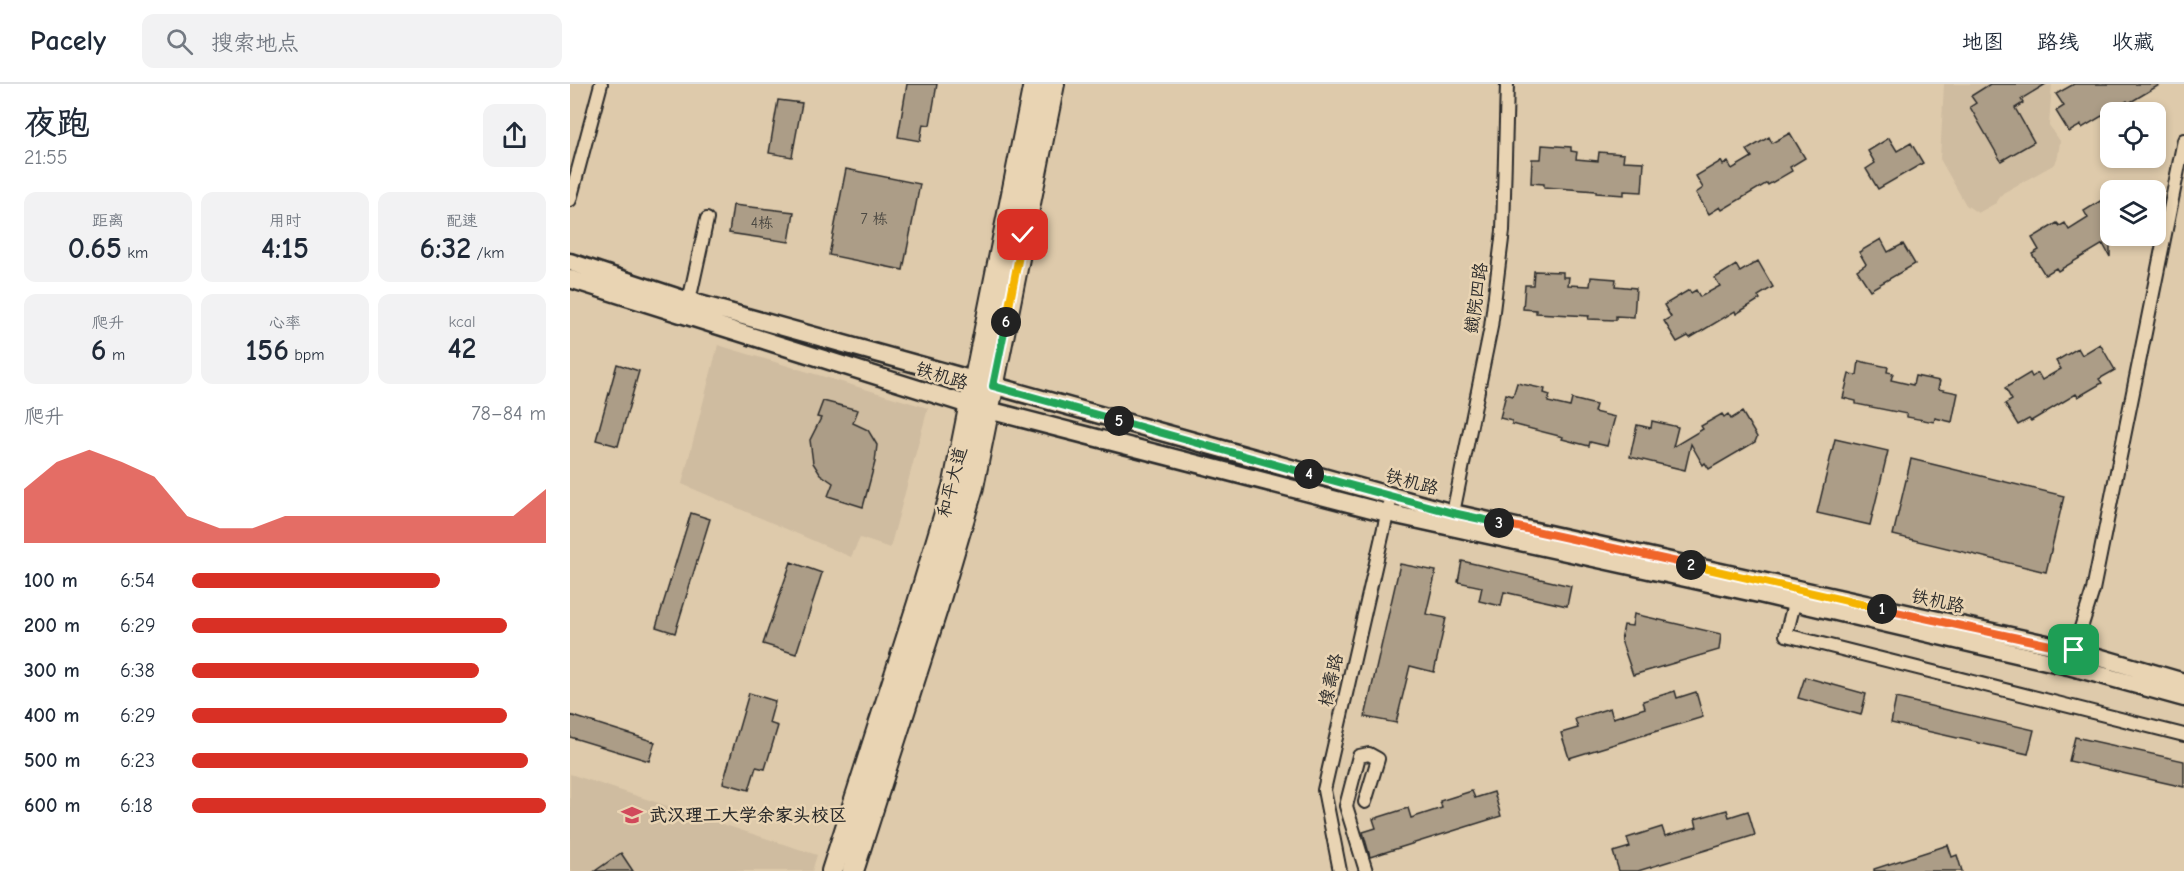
<!DOCTYPE html>
<html lang="zh">
<meta charset="utf-8">
<style>
body{margin:0;font-family:"Comic Neue","LXGW WenKai TC",sans-serif;background:#f2f2f3;color:#1f2937;height:100vh;display:flex;flex-direction:column;font-size:22px;white-space:nowrap}
*{box-sizing:border-box;margin:0}
p{font-size:20px;color:#747a83}
.icon{flex:none;width:33px;height:33px;fill:none;stroke:currentColor;stroke-width:2;stroke-linecap:round;stroke-linejoin:round}
.map{position:relative;flex:1;overflow:hidden}
.sheet{display:flex;flex-direction:column;background:#fff;width:570px}
.sheet>*{flex:none}
.buttons{position:absolute;left:1530px;top:18px;display:grid;gap:12px}
.buttons a{display:grid;place-items:center;width:66px;height:66px;border-radius:12px;background:#fff;box-shadow:0 3px 9px #0003;font-size:30px}
.pin{position:absolute;display:grid;place-items:center;width:51px;height:51px;color:#fff;margin:-26px;border-radius:12px;box-shadow:0 3px 9px #0006}
.km{position:absolute;width:30px;height:30px;margin:-15px;border-radius:50%;background:#222;color:#fff;font-size:16px;line-height:30px;text-align:center}
.round{display:grid;place-items:center;flex:none;width:63px;height:63px;border-radius:12px;background:#f2f2f3}
.head{display:flex;align-items:center;justify-content:space-between;height:102px;padding:0 24px}
h1{font-size:33px;font-weight:600;line-height:45px}
.figures{display:grid;grid-template-columns:repeat(3,1fr);gap:9px;height:102px;padding:6px 24px}
.figures div{display:grid;align-content:center;border-radius:12px;background:#f2f2f3;text-align:center}
.figures b{font-size:30px;font-weight:600}
.figures small{font-size:16px;font-weight:400}
.figures p{font-size:16px}
.chart{height:168px;padding:12px 24px}
.chart p{display:flex;justify-content:space-between}
.chart svg{width:100%;height:108px;margin-top:6px;fill:#d93025;opacity:.7}
ul{padding:0 24px;list-style:none;font-size:20px}
li{display:grid;grid-template-columns:96px 72px 1fr;align-items:center;height:45px}
li i{height:15px;border-radius:8px;background:#d93025}
header{display:flex;align-items:center;gap:36px;box-sizing:border-box;height:84px;padding:0 30px;background:#fff;border-bottom:2px solid #e0e1e3}
header strong{font-size:28px}
nav{display:flex;gap:33px;margin-inline-start:auto;font-size:21px}
.search{width:420px;height:54px;background:#f2f2f3;display:flex;align-items:center;gap:15px;box-sizing:border-box;padding:0 21px;border-radius:12px;color:#747a83;font-size:22px}
main{display:flex;flex:1;min-height:0}
.map>svg:first-child{display:block}
.built{fill:#cfbca0}
.building{fill:#ac9d87;stroke:#2b2b2b;stroke-width:1.5}
.lines{fill:none;stroke-linecap:round;stroke-linejoin:round}
.street-casing{stroke:#2b2b2b;stroke-width:16}
.secondary-casing{stroke:#2b2b2b;stroke-width:21}
.primary-casing{stroke:#2b2b2b;stroke-width:24}
.street{stroke:#e9d4b3;stroke-width:12}
.secondary{stroke:#e9d4b3;stroke-width:16}
.primary{stroke:#e9d4b3;stroke-width:20}
.split-1-casing{stroke:#fff;stroke-width:12}
.split-2-casing{stroke:#fff;stroke-width:12}
.split-3-casing{stroke:#fff;stroke-width:12}
.split-4-casing{stroke:#fff;stroke-width:12}
.split-5-casing{stroke:#fff;stroke-width:12}
.split-6-casing{stroke:#fff;stroke-width:12}
.split-7-casing{stroke:#fff;stroke-width:12}
.split-1{stroke:#f0652b;stroke-width:8}
.split-2{stroke:#f5b400;stroke-width:8}
.split-3{stroke:#f0652b;stroke-width:8}
.split-4{stroke:#22a559;stroke-width:8}
.split-5{stroke:#22a559;stroke-width:8}
.split-6{stroke:#22a559;stroke-width:8}
.split-7{stroke:#f5b400;stroke-width:8}
.labels{text-anchor:middle;stroke-width:5;stroke-linejoin:round;paint-order:stroke}
.number-label{font-size:15px;fill:#4b4842}
.street-label{font-size:18px;fill:#2b2b2b;stroke:#e9d4b3}
.poi-label{font-size:18px;font-weight:bold;fill:#2b2b2b;stroke:#e9d4b3;text-anchor:start}
</style>
<header>
<strong>Pacely</strong>
<div class="search"><svg class="icon" aria-label="search" viewBox="0 0 24 24"><circle cx="10" cy="10" r="6"/><path d="M15 15l6 6"/></svg>搜索地点</div>
<nav><a>地图</a><a>路线</a><a>收藏</a></nav>
</header>
<main>
<section class="sheet">
<div class="head"><div><h1>夜跑</h1><p>21:55</p></div><a class="round"><svg class="icon" aria-label="share" viewBox="0 0 24 24"><path d="M12 15V3M7 8l5-5 5 5M5 13v7h14v-7"/></svg></a></div>
<div class="figures">
<div><p>距离</p><b>0.65<small> km</small></b></div>
<div><p>用时</p><b>4:15</b></div>
<div><p>配速</p><b>6:32<small> /km</small></b></div>
</div>
<div class="figures">
<div><p>爬升</p><b>6<small> m</small></b></div>
<div><p>心率</p><b>156<small> bpm</small></b></div>
<div><p>kcal</p><b>42</b></div>
</div>
<div class="chart"><p><span>爬升</span>78–84 m</p>
<svg viewBox="0 0 160 44" preserveAspectRatio="none"><path d="M0 44V22L10 11L20 6L30 11L40 17L50 33L60 38L70 38L80 33L90 33L100 33L110 33L120 33L130 33L140 33L150 33L160 22V44z"/></svg>
</div>
<ul>
<li><b>100 m</b>6:54<i style="width:70%"></i></li>
<li><b>200 m</b>6:29<i style="width:89%"></i></li>
<li><b>300 m</b>6:38<i style="width:81%"></i></li>
<li><b>400 m</b>6:29<i style="width:89%"></i></li>
<li><b>500 m</b>6:23<i style="width:95%"></i></li>
<li><b>600 m</b>6:18<i style="width:100%"></i></li>
</ul>
</section>
<div class="map">
<svg width="1614" height="787" viewBox="0 0 1614 787">
<rect width="100%" height="100%" fill="#decaab"/>
<filter id="ink" filterUnits="userSpaceOnUse"><feTurbulence type="fractalNoise" baseFrequency=".0167" numOctaves="2"/><feDisplacementMap in="SourceGraphic" scale="12" xChannelSelector="R" yChannelSelector="G"/><feConvolveMatrix kernelMatrix="1 2 1 2 8 2 1 2 1" color-interpolation-filters="sRGB"/></filter>
<g filter="url(#ink)">
<!-- built -->
<path class="built" d="M1374,0H1482L1479,41L1490,57L1488,72L1485,80L1433,109L1426,119L1408,129L1396,121L1370,75Z
M148,261L358,324L320,464L290,454L281,473L112,400Z
M0,690L247,771L242,787H0Z"/>
<!-- building -->
<path class="building" d="M337,0H367L360,41L353,40L350,57L328,53Z
M1420,0H1476L1451,15L1453,19L1445,24L1464,58L1431,77L1400,23L1406,19L1401,12Z
M1504,0H1591L1559,19L1557,17L1512,44L1511,41L1499,48L1486,27L1494,22L1486,10Z
M208,16L232,19L222,73L199,69Z
M1220,49L1235,74L1220,83L1222,87L1198,101L1197,99L1152,126L1150,123L1139,130L1126,109L1133,104L1126,92L1151,77L1153,81L1158,78L1162,85L1182,73L1177,66L1199,53L1202,59Z
M1319,54L1327,67L1341,59L1353,79L1308,105L1296,85L1305,79L1298,67Z
M972,61L1001,63V67L1007,68L1006,75L1028,77L1029,68L1054,70L1053,77L1074,78L1072,108L1054,107V111L1026,109V107L974,103V100L961,99L962,75H971Z
M276,85L350,100L333,186L259,171Z
M1535,114L1540,124V173L1533,160L1488,187L1486,184L1475,191L1462,170L1469,166L1462,154L1487,139L1490,142L1495,139L1499,146L1518,134L1514,127Z
M163,121L224,128L219,158L159,149Z
M1311,155L1318,168L1333,160L1345,180L1300,206L1287,186L1296,180L1289,168Z
M1188,177L1203,203L1188,212L1190,215L1166,230L1165,227L1120,254L1118,252L1107,258L1094,237L1101,233L1094,221L1119,206L1121,209L1126,206L1130,213L1150,202L1145,194L1166,181L1170,188Z
M964,187L993,188V193H999L998,201L1020,202L1021,193L1046,195L1045,202L1066,204L1064,233L1046,232V236L1018,235L1019,232L966,229V226L953,225L955,201H963Z
M1530,260L1545,286L1529,295L1532,299L1508,313L1506,310L1461,337L1459,335L1448,341L1435,320L1442,316L1435,304L1460,289L1462,293L1468,289L1472,296L1491,285L1486,277L1508,264L1512,271Z
M1289,277L1318,283L1317,288L1323,289L1321,296L1343,301L1345,292L1370,297L1368,305L1388,309L1382,338L1365,334L1364,338L1337,333V330L1286,320V317L1273,314L1279,290L1287,291Z
M47,280L69,287L48,362L26,356Z
M947,299L975,305L974,309L980,311L978,318L1000,323L1002,315L1026,321L1024,328L1045,333L1037,362L1020,358L1019,362L992,355L993,353L942,340V337L930,334L936,310L943,312Z
M253,317L288,326L283,339L298,346L307,361L305,378L293,423L258,412L263,399L250,390L243,379L240,356L251,334L247,333Z
M1172,328L1187,353L1185,358L1139,385L1135,379L1133,381L1121,360L1115,386L1060,373L1067,341L1081,344L1082,337L1108,343L1103,363L1133,345L1131,342L1152,330L1154,333L1158,330L1161,335Z
M1265,355L1318,367L1300,441L1247,429Z
M1341,375L1494,412L1476,488L1323,451Z
M121,429L140,435L105,549L86,543Z
M892,477L1001,502L997,522L934,508L931,522L909,517L912,503L888,498Z
M221,478L252,489L226,570L193,560Z
M830,480L866,487L856,530L876,534L864,588L840,582L826,639L795,633Z
M1064,530L1151,550L1149,566L1063,591L1051,556L1054,541L1062,542Z
M1235,593L1296,610L1291,631L1228,614Z
M1105,607L1107,614L1126,608L1133,633L999,674L991,649L1008,644L1005,635L1040,624L1043,634L1075,624L1073,617Z
M179,609L205,617L199,639L208,642L195,685L186,683L179,706L153,699Z
M1326,614L1464,646L1458,670L1321,639Z
M0,631L85,658L79,677L0,653Z
M1505,653L1614,677V703L1499,677Z
M902,707L905,714L924,708L931,732L800,773L793,748L806,744L803,735L838,724L841,734L872,724L870,717Z
M1157,726L1159,733L1178,727L1185,751L1068,787H1049L1043,768L1060,763L1057,754L1092,743L1095,752L1127,743L1125,735Z
M1378,761L1382,773L1387,771L1392,787H1304V785Z
M51,769L63,787H25Z"/>
<g class="lines">
<defs>
<path id="street" d="M0,116L31,0
M119,217L137,135
M883,429L921,243L933,147L937,0
M1226,512L1216,551L1614,651
M1504,566L1523,506L1614,56
M795,718L808,675L799,670L789,672L776,722L796,787
M770,787L754,706L819,422"/>
<path id="secondary" d="M0,178L119,217L883,429L1504,566L1614,598
M0,195L399,321L817,429L1189,510L1498,582L1614,614"/>
<path id="primary" d="M262,787L348,519L384,399L464,0
M283,787L367,525L403,403L484,0"/>
</defs>
<!-- street casing -->
<use href="#street" class="street-casing"/>
<!-- secondary casing -->
<use href="#secondary" class="secondary-casing"/>
<!-- primary casing -->
<use href="#primary" class="primary-casing"/>
<!-- street -->
<use href="#street" class="street"/>
<!-- secondary -->
<use href="#secondary" class="secondary"/>
<!-- primary -->
<use href="#primary" class="primary"/>
</g>
</g>
<g class="lines" filter="url(#ink)">
<defs>
<path id="split-1" d="M1312,525L1504,566"/>
<path id="split-2" d="M1121,481L1312,525"/>
<path id="split-3" d="M929,439L1121,481"/>
<path id="split-4" d="M739,390L883,429L929,439"/>
<path id="split-5" d="M549,337L739,390"/>
<path id="split-6" d="M436,238L423,302L549,337"/>
<path id="split-7" d="M436,238L453,151"/>
</defs>
<!-- split-1 casing -->
<use href="#split-1" class="split-1-casing"/>
<!-- split-2 casing -->
<use href="#split-2" class="split-2-casing"/>
<!-- split-3 casing -->
<use href="#split-3" class="split-3-casing"/>
<!-- split-4 casing -->
<use href="#split-4" class="split-4-casing"/>
<!-- split-5 casing -->
<use href="#split-5" class="split-5-casing"/>
<!-- split-6 casing -->
<use href="#split-6" class="split-6-casing"/>
<!-- split-7 casing -->
<use href="#split-7" class="split-7-casing"/>
<!-- split-1 -->
<use href="#split-1" class="split-1"/>
<!-- split-2 -->
<use href="#split-2" class="split-2"/>
<!-- split-3 -->
<use href="#split-3" class="split-3"/>
<!-- split-4 -->
<use href="#split-4" class="split-4"/>
<!-- split-5 -->
<use href="#split-5" class="split-5"/>
<!-- split-6 -->
<use href="#split-6" class="split-6"/>
<!-- split-7 -->
<use href="#split-7" class="split-7"/>
</g>
<!-- icons -->
<defs>
<symbol id="university-bare" viewBox="-9 -9 18 18"><path d="M0-5L7-2L0 1L-7-2ZM-4 1L0 2.5L4 1V4Q0 6-4 4Z" fill="#d1495b" stroke="#e9d4b3" stroke-width="2.5" paint-order="stroke"/></symbol>
</defs>
<g fill-rule="evenodd">
<use href="#university-bare" x="47" y="716" width="30" height="30"/>
</g>
<g class="labels">
<!-- number labels -->
<g class="number-label">
<text x="304" y="140">7 栋</text>
<text x="192" y="144">4栋</text>
</g>
<!-- street labels -->
<g class="street-label">
<text transform="translate(906 214) rotate(-82)" y="6">鐵院四路</text>
<text transform="translate(372 292) rotate(17)" y="6">铁机路</text>
<text transform="translate(382 398) rotate(-76)" y="6">和平大道</text>
<text transform="translate(842 398) rotate(15)" y="6">铁机路</text>
<text transform="translate(1368 517) rotate(12)" y="6">铁机路</text>
<text transform="translate(761 596) rotate(-77)" y="6">橡壽路</text>
</g>
<!-- poi labels -->
<g class="poi-label">
<text x="79" y="737">武汉理工大学余家头校区</text>
</g>
</g>
</svg>
<div class="buttons">
<a><svg class="icon" aria-label="locate" viewBox="0 0 24 24"><circle cx="12" cy="12" r="6"/><path d="M12 2v4M12 18v4M2 12h4M18 12h4"/></svg></a>
<a><svg class="icon" aria-label="layers" viewBox="0 0 24 24"><path d="M12 4l9 5-9 5-9-5zM3 14l9 5 9-5"/></svg></a>
</div>
<div class="pin" style="left:1504px;top:566px;background:#1e9e55"><svg class="icon" aria-label="arrive" viewBox="0 0 24 24"><path d="M6 21V4h12l-3 4 3 4H6"/></svg></div>
<div class="pin" style="left:453px;top:151px;background:#d93025"><svg class="icon" aria-label="check" viewBox="0 0 24 24"><path d="M5 12l5 5 9-10"/></svg></div>
<b class="km" style="left:1312px;top:525px">1</b>
<b class="km" style="left:1121px;top:481px">2</b>
<b class="km" style="left:929px;top:439px">3</b>
<b class="km" style="left:739px;top:390px">4</b>
<b class="km" style="left:549px;top:337px">5</b>
<b class="km" style="left:436px;top:238px">6</b>
</div>
</main>
